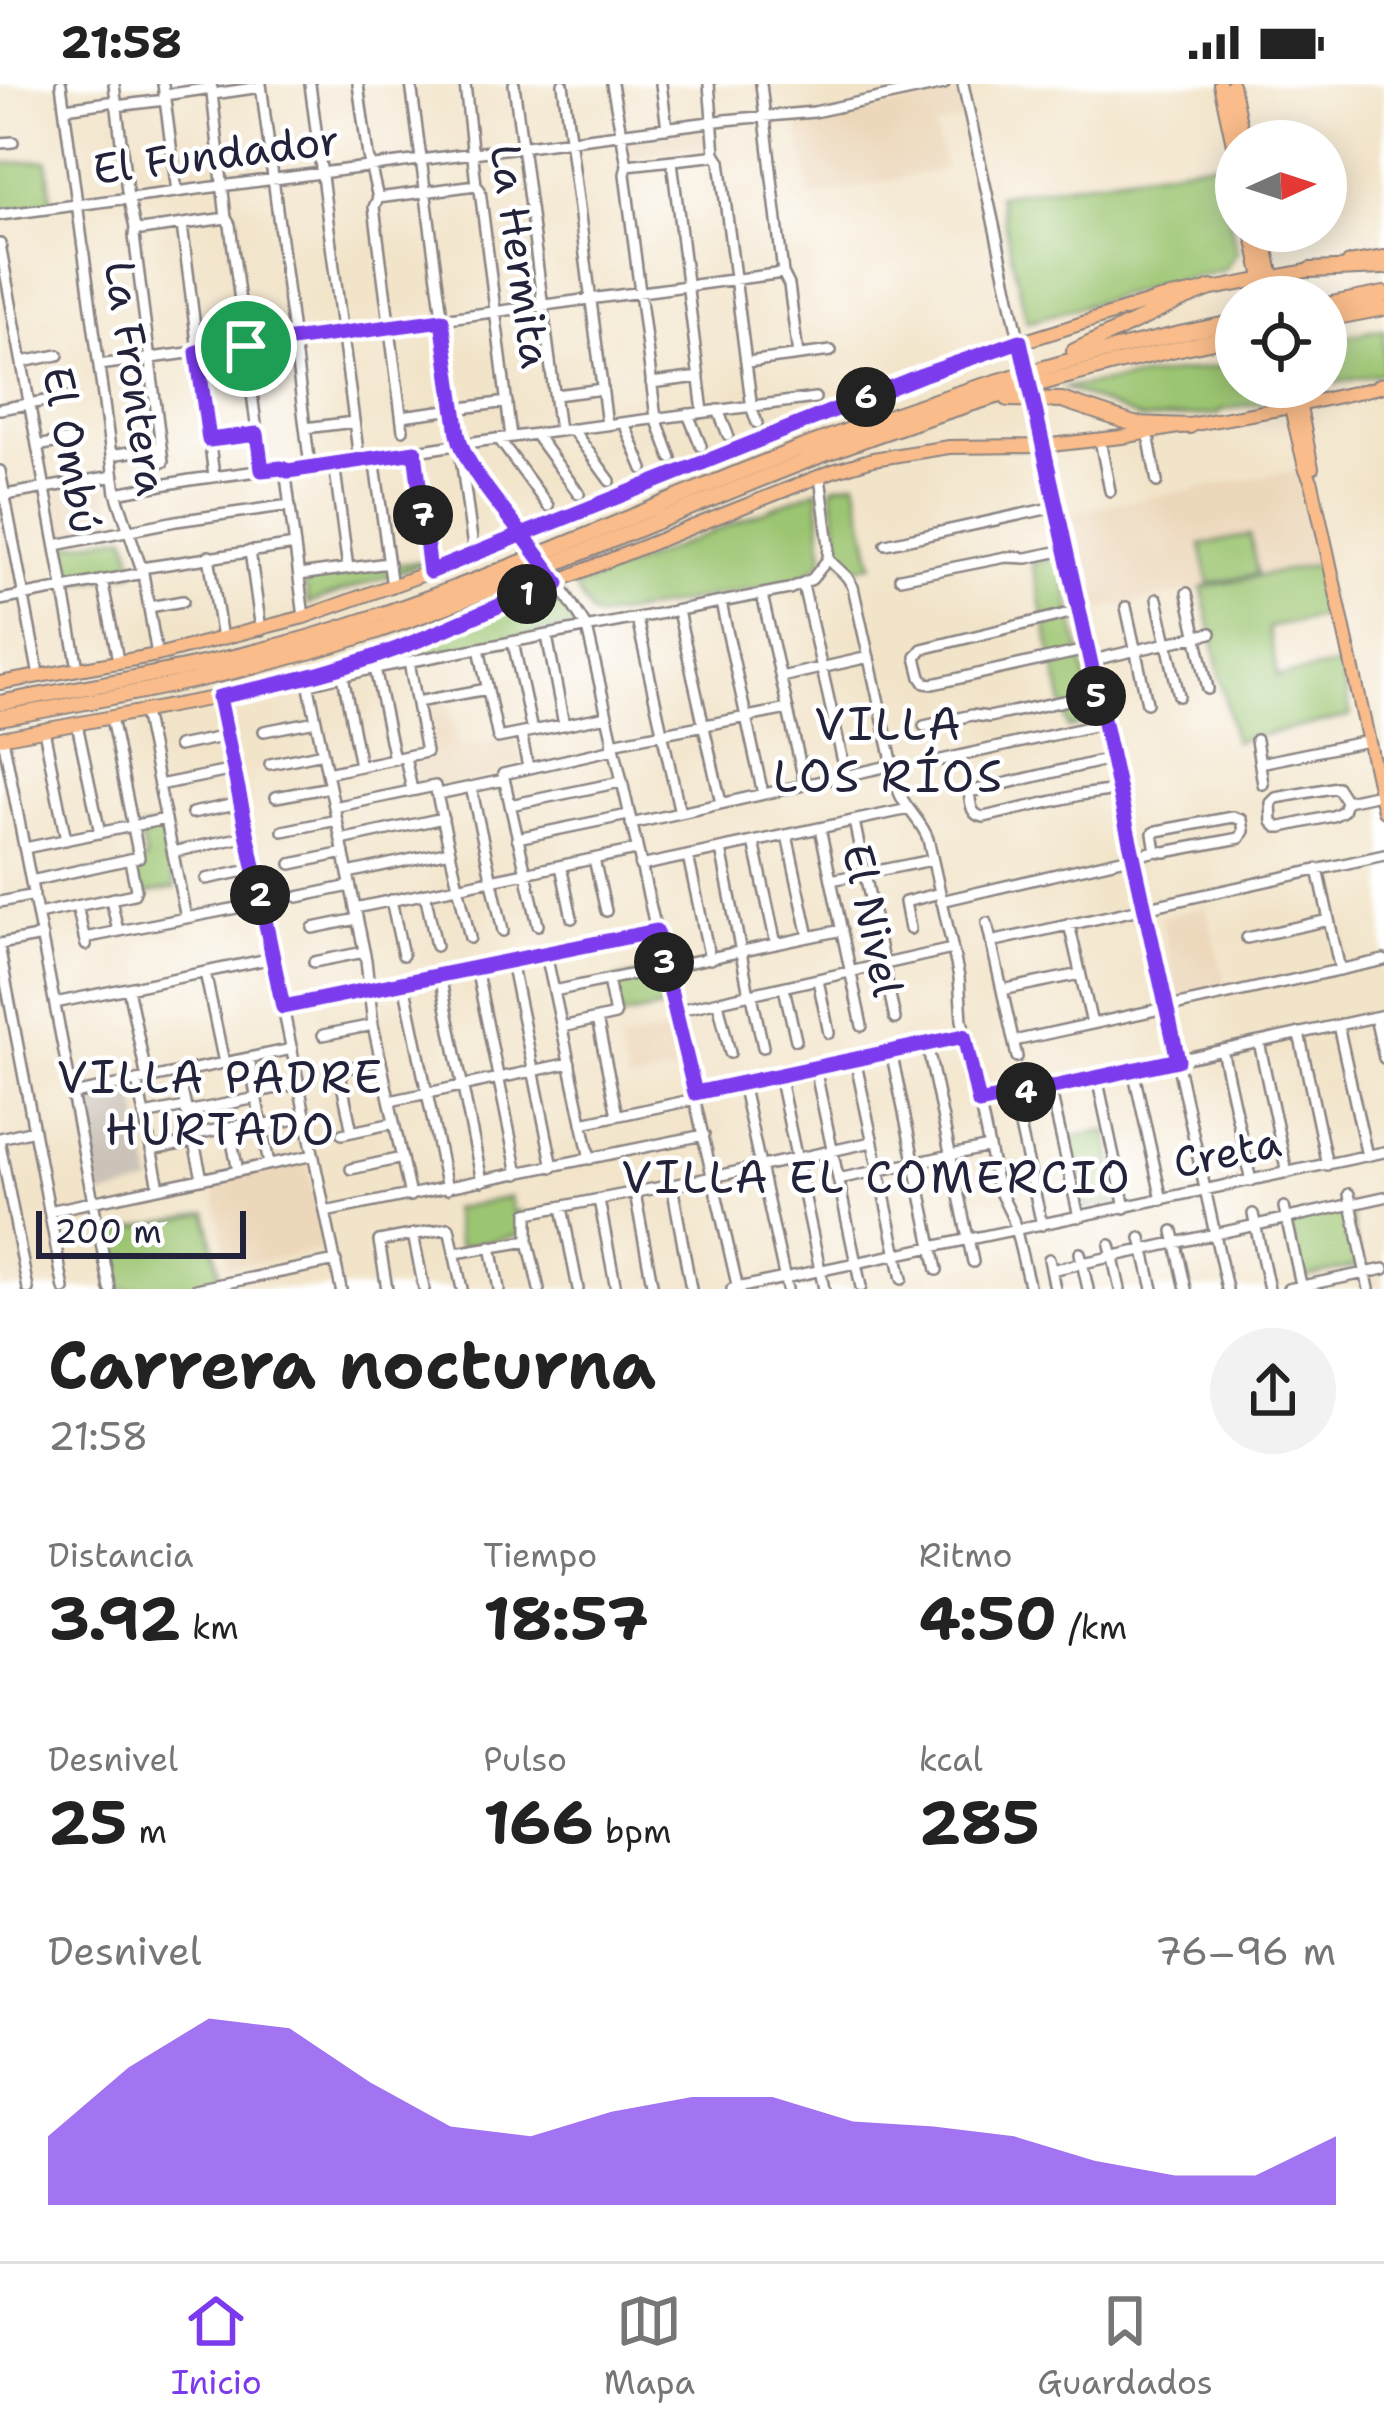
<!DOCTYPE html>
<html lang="es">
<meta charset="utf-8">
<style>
body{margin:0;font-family:"Shantell Sans",sans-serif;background:#f2f2f2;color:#222;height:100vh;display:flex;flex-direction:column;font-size:45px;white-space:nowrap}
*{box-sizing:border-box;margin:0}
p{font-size:39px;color:#767676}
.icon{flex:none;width:66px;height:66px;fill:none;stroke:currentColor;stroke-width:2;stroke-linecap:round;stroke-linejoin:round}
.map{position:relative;height:1205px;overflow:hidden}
.side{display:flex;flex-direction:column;background:#fff;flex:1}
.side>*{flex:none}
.needle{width:78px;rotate:87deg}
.controls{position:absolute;left:1215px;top:36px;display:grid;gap:24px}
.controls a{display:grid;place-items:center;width:132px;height:132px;border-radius:50%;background:#fff;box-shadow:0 6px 30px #0003;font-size:60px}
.scale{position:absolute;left:36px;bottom:30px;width:210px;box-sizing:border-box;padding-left:12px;border:6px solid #22223b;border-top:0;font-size:33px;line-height:42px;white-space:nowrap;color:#22223b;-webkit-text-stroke:9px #fff;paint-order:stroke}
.pin{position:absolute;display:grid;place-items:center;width:102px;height:102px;color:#fff;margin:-51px;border:6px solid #fff;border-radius:50%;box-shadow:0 3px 12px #0007}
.km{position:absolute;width:60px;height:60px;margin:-30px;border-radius:50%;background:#222;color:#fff;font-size:33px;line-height:60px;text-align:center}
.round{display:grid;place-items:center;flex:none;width:126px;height:126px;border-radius:63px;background:#f2f2f2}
.overview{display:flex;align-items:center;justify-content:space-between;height:204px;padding:0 48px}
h1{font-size:66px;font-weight:700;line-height:90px}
.metrics{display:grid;grid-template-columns:repeat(3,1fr);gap:18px;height:204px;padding:12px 48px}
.metrics div{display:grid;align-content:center}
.metrics b{font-size:60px;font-weight:700}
.metrics small{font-size:33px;font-weight:400}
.metrics p{font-size:33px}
.chart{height:336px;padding:24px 48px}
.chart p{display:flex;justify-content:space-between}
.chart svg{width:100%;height:216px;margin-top:12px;fill:#7c3aed;opacity:.7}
.status{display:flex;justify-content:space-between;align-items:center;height:84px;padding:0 60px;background:#fff;direction:ltr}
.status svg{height:33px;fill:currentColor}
.dock{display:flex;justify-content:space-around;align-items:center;height:168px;border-top:3px solid #e0e0e0;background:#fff;font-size:33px;color:#767676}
.dock a{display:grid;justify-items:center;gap:6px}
.dock .on{color:#7c3aed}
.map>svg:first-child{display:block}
.built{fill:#ecd7ba}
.industrial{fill:#cbc2b8}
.green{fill:#9cc571;stroke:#5f7456;stroke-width:3}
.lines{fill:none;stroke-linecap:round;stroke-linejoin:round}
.minor-casing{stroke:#8a8382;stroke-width:14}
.major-casing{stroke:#8a8382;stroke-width:16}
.highway-casing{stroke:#8a8382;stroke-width:18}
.minor{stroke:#fff;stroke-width:9}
.major{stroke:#f9bc8a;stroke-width:12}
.highway{stroke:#f9bc8a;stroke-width:14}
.minor-bridge-casing{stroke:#8a8382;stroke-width:14;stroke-linecap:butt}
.minor-bridge{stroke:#fff;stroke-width:9}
.route-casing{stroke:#fff;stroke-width:24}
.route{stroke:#7c3aed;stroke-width:15}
.labels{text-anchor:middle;stroke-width:9;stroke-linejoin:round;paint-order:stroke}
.street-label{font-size:42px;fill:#22223b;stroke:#fff}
.neighbourhood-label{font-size:45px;letter-spacing:3px;fill:#22223b;stroke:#fff}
</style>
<div class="status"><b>21:58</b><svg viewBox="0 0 49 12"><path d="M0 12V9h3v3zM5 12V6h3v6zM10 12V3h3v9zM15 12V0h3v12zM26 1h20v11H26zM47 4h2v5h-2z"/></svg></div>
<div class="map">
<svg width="1384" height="1205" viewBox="0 0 1384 1205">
<rect width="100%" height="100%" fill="#fff"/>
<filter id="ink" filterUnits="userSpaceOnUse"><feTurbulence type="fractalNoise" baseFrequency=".00833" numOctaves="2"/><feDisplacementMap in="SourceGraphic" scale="24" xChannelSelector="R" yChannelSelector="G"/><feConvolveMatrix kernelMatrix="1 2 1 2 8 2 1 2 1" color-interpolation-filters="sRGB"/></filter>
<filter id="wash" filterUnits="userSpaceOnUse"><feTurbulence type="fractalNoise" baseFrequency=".004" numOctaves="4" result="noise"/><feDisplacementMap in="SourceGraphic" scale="48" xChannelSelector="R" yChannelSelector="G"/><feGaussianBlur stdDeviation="2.7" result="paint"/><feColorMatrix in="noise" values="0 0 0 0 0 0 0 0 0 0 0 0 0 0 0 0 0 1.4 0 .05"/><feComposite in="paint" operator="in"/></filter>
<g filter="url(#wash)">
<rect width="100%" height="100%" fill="#f2e4c9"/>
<!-- built -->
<path class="built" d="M957,9L963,36L935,43L945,85L811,113L798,43Z
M709,44V65L630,73L627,54Z
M1297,386L1318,480L1093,527L1072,428Z
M108,398L111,419L121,444L64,455L55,408Z
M447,616L459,664L517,653L523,679L499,684L500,692L441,704L436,696L419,699L416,697L411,677L433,670L423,620Z
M1206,822L1226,904L1178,914L1161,833Z
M670,947L679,987L628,999L619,958Z
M307,1079L324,1165L228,1183L212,1097Z"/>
<!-- industrial -->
<path class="industrial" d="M134,1003L152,1100L100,1113L81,1015Z"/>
<!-- green -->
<path class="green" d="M47,76L52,121L0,128V80Z
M1216,78L1237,168L1224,186L1131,208L1027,238L998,111Z
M1384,245V289L1326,301V255Z
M1236,280V303H1276V316L1219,327V330L1143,336L1064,304Z
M856,397L873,480L852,485L843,477L832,407L833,402Z
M818,405L823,475L800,496L599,534L591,530L575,504Z
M126,451L136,487L72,500L65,462Z
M1250,451L1257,490L1209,500L1201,461Z
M1060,473L1095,638L1068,644L1032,479Z
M424,477L425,479L308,520L304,493Z
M1318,480L1329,531L1268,544L1278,593L1340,581L1351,632L1234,657L1202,504Z
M559,505L581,541L381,578L495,528Z
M162,741L175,804L140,811L133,779L146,776L139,745Z
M659,887L666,924L620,933L613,896Z
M1107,1047L1119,1118L1086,1125L1069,1053Z
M510,1113L513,1128L521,1127L526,1150L459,1163L452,1125Z
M1349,1124L1361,1181L1302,1194L1289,1137Z
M207,1129L220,1195L171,1205H120L109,1149Z"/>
</g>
<g filter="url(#ink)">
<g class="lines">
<defs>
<path id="minor" d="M61,0L116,409L143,489L157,571
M114,0L127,107L135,144L134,152L163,378
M163,0L177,108
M211,0L226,134L230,141L262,386
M261,0L310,382
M310,0L359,375
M358,0L368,72L378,114L374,123L403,346
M411,0L474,471
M465,0L476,101L480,106L511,353
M514,0L559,347
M563,0L607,341
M612,0L627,81L625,90L656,334L671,374
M661,0L667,44
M709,0L715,69L720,77L752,325L757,339
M761,0L783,189L789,201L798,271
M963,0L1021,264
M213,10L261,3
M164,11L212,4
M116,22L165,16
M65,24L116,17
M0,59L13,58
M672,77L703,328
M627,81L710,72L715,69
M378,114L476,101
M0,131L725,36L814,28L944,0
M182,141L214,392
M135,144L141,146L226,134
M0,160L78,584
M22,278L58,271
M747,278L831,267
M99,281L783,189
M651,299L699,293
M555,311L603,305
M0,325L68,313
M718,326L728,351
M1035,329L1227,1205
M688,330L701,362
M402,332L507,318
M624,339L643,385
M305,344L354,338
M572,345L610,397
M535,350L579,410
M1148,350L1157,398
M499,355L548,422
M209,356L258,350
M1100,356L1110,407
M37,362L75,355
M462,366L525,454
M415,368L430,488
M111,371L161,363
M374,373L392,503
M334,379L348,484
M0,387L39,592
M288,387L286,392L304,533
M820,393L829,461L828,475
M116,409L190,396L281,384L288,387L481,357L815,314
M0,412L113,392
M886,460L1055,423
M56,461L176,437L290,421
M250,467L261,546
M209,472L222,555
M828,475L847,493L853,503L899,708C906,726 921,736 928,755L959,893L962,936L997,1102L1013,1135L1030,1205
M141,484L295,461
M299,491L388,479
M900,494L1006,473L1027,474L1065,466
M556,495L587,544L738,1205
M102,496L118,576
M803,501L846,691
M1187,509L1208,605
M762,511L805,701
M1157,515L1179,612
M0,516L143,489
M721,519L763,710
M149,523L183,517
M1126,523L1147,619
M678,527L721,719
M1078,527L922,565L916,573L921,593L925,599L933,600L1086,566
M637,535L680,729
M547,552L564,641
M513,558L532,647
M479,564L498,654L607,632
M1089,577L1211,549
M375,584L394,675
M343,592L360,682
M781,593L869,573
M308,598L366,876L373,941L410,1112
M308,600L375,584L789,505L812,495L828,475
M219,613L341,1205
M417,618L487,605
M144,628L186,834
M77,640L100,749
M924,642L972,631L989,633L1096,610
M44,646L66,756
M264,647L316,637
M521,650L528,683
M3,654L110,1205
M1256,656L1263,700
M612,659L788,625
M178,662L227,652
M405,673L412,706
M1110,675L969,708C971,719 970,732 984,733L1080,711L1117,706
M937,677L1102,640
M1260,679L1368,657
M270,680L323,669
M327,689L426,668L409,578
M159,701L234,686
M471,703L503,847
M438,710L504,696
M276,713L330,703
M1346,717L1337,703L1276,714L1271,719L1272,738L1277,743H1282L1333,732L1343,727L1346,717L1380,710
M510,721L621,698
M334,723L435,702L470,854
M192,729L241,719
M1233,733L1242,736L1244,747L1240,754L1165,768L1156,767L1153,749L1157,747Z
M854,737L895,935
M631,740L893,681
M820,744L862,942
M283,747L337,736
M787,751L809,853
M517,754L628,731
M341,756L443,734
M754,758L776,860
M25,764L166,735
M721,765L748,905L753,916L763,963
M173,768L248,752
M688,772L710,875
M594,775L606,827
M291,780L344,769
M561,782L572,834
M640,782L909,725
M1318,785L1340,886
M348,789L450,767
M206,795L255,785
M831,796L932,776
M31,797L139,773L111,634
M425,809L436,862
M298,813L350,802
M111,815L118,847
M391,816L403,871
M941,817L1156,767
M0,818L34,811
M77,822L86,861
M355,824L636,766
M38,830L134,810L136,805L130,777
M987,839L1017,973
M1069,840L1092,940
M538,841L503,690L614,665
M313,844L357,835
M910,845L905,818L940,809
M84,854L262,819
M1247,854L1329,836
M991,858L1384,771
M0,860L42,852
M0,867L64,1205
M546,870L590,1075
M511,877L553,1083
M314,878L364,868
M476,884L518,1090
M205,888L224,979
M440,892L482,1097
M818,896L829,949
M404,899L447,1105
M128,904L147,995
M784,904L796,956
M1002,906L1080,890
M554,907L842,846
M718,918L730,969
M55,919L273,874
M283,923L656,847
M675,927L952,865
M1375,933L1384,974
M597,935L617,1031
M1338,941L1367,1072
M562,943L615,931L608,896
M1299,949L1327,1081
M323,951L373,941
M1014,957L1384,876
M1259,958L1287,1089
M927,960L973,1178
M1222,966L1251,1097
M891,967L937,1186
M249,974L269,1080
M855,975L902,1195
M815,984L861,1203
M1133,985L1162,1116
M339,986L352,1048
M329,988L381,977
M178,989L202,1094
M779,991L824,1205
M1097,993L1125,1124
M137,997L159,1103
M742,999L787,1205
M1050,1003L1079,1133
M256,1008L299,1000
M695,1009L964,952
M73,1010L292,965
M1013,1011L1042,1141
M390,1017L570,979
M979,1019L1384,931
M186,1028L257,1014
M144,1031L185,1023
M582,1039L696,1015
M262,1042L306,1033
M229,1043L238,1087
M342,1050L394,1039
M191,1051L261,1037
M0,1054L34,1046
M0,1060L28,1205
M151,1066L192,1058
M351,1085L402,1074
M838,1095L989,1063
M672,1101L691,1205
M635,1109L653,1205
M1349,1110L1369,1205
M599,1116L616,1205
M562,1123L578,1205
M1284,1123L1302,1205
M49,1127L314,1071
M325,1128L704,1051
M1253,1130L1269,1205
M1173,1147L1186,1205
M413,1150L424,1205
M1141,1154L1153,1205
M1110,1161L1120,1205
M491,1162L499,1205
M455,1169L528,1157
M1080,1169L1088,1205
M1049,1175L1055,1205
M1051,1186L1384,1113
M196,1205L336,1177
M387,1205L379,1157L449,1144L462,1205
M539,1205L528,1157V1129L703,1095L872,1058
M732,1205L1384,1068
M1288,1205L1384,1185"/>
<path id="major" d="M1220,0L1236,74
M1232,0L1244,57
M1252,147L1266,213
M1263,147L1277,213
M1349,179L1384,173
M1286,303L1305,383L1312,399L1384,727
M1296,303L1312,384
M0,599L157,571L304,533L430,488L958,278L1160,215L1317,185
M0,654L246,608L356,578L419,556L483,527L717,433L833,387L873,375L949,363L1042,362L1122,353L1290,323L1384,302"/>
<path id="highway" d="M1310,186L1384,183
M1326,221L1384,210
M1326,235L1384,224
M1074,267L1181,216L1211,204
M1379,302L1384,301
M1008,315L1062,316L1134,340L1190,342
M0,619C122,596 244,577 362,537C508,489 649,423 793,367C937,312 1085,268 1236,238
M0,634C125,611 250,589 371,549C526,497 674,427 827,369C959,319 1097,281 1236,252"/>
</defs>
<!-- minor casing -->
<use href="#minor" class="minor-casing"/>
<!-- major casing -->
<use href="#major" class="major-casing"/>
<!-- highway casing -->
<use href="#highway" class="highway-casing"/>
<!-- minor -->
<use href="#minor" class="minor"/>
<!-- major -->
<use href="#major" class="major"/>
<!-- highway -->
<use href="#highway" class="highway"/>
<defs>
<path id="minor-bridge" d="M1022,269L1035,329
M525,454L556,495"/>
</defs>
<!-- minor-bridge casing -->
<use href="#minor-bridge" class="minor-bridge-casing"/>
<!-- minor-bridge -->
<use href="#minor-bridge" class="minor-bridge"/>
</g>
</g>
<g class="lines" filter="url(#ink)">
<defs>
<path id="route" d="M246,262L442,236L458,350C465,384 502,423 522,451L525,454L558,499C510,515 466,537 419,556C355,583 286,599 219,613L283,923L656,847L695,1009L964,952L979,1019L1178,976L1020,257L922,291L522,451L516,453L430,488L415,368L288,387L281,384L262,386L257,350L209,356L197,268L246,262"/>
</defs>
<!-- route casing -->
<use href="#route" class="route-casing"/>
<!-- route -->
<use href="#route" class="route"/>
</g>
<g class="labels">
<!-- street labels -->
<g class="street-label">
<text transform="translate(216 70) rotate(-7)" y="15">El Fundador</text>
<text transform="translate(521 172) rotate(82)" y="15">La Hermita</text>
<text transform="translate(136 294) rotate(82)" y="15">La Frontera</text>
<text transform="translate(72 366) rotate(80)" y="15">El Ombú</text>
<text transform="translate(873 836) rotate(78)" y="15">El Nivel</text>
<text transform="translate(1227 1068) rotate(-12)" y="15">Creta</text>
</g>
<!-- neighbourhood labels -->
<g class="neighbourhood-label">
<text x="889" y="656">VILLA<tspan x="889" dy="52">LOS RÍOS</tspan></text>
<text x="221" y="1009">VILLA PADRE<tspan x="221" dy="52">HURTADO</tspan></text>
<text x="877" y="1109">VILLA EL COMERCIO</text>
</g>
</g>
</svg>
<div class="controls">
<a><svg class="needle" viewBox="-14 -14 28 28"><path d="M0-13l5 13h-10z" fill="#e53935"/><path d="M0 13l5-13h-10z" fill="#767676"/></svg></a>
<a><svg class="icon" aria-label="locate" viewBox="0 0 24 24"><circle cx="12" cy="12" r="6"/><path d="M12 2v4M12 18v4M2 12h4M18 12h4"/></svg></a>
</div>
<div class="scale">200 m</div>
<div class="pin" style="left:246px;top:262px;background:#1e9e55"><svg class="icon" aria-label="arrive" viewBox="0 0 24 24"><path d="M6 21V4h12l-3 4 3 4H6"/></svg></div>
<b class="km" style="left:527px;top:510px">1</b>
<b class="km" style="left:260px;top:811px">2</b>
<b class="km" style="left:664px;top:878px">3</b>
<b class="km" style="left:1026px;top:1008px">4</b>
<b class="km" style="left:1096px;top:612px">5</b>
<b class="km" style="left:866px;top:313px">6</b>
<b class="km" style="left:423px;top:431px">7</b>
</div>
<section class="side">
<div class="overview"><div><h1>Carrera nocturna</h1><p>21:58</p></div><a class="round"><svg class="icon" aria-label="share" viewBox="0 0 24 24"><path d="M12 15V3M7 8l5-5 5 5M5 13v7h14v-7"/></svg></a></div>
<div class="metrics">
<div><p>Distancia</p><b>3.92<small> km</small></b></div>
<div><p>Tiempo</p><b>18:57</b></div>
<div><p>Ritmo</p><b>4:50<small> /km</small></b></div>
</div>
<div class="metrics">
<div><p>Desnivel</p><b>25<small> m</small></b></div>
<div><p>Pulso</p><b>166<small> bpm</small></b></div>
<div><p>kcal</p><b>285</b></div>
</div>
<div class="chart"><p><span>Desnivel</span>76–96 m</p>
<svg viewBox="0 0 160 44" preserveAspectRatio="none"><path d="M0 44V30L10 16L20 6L30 8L40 19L50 28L60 30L70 25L80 22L90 22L100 27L110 28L120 30L130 35L140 38L150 38L160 30V44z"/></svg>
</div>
</section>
<nav class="dock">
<a class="on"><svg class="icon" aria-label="home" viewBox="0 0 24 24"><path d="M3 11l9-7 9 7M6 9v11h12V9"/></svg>Inicio</a>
<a><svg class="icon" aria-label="map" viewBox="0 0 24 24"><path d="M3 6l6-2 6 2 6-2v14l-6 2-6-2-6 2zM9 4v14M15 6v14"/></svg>Mapa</a>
<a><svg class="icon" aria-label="saved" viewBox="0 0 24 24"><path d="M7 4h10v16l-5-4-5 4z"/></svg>Guardados</a>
</nav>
